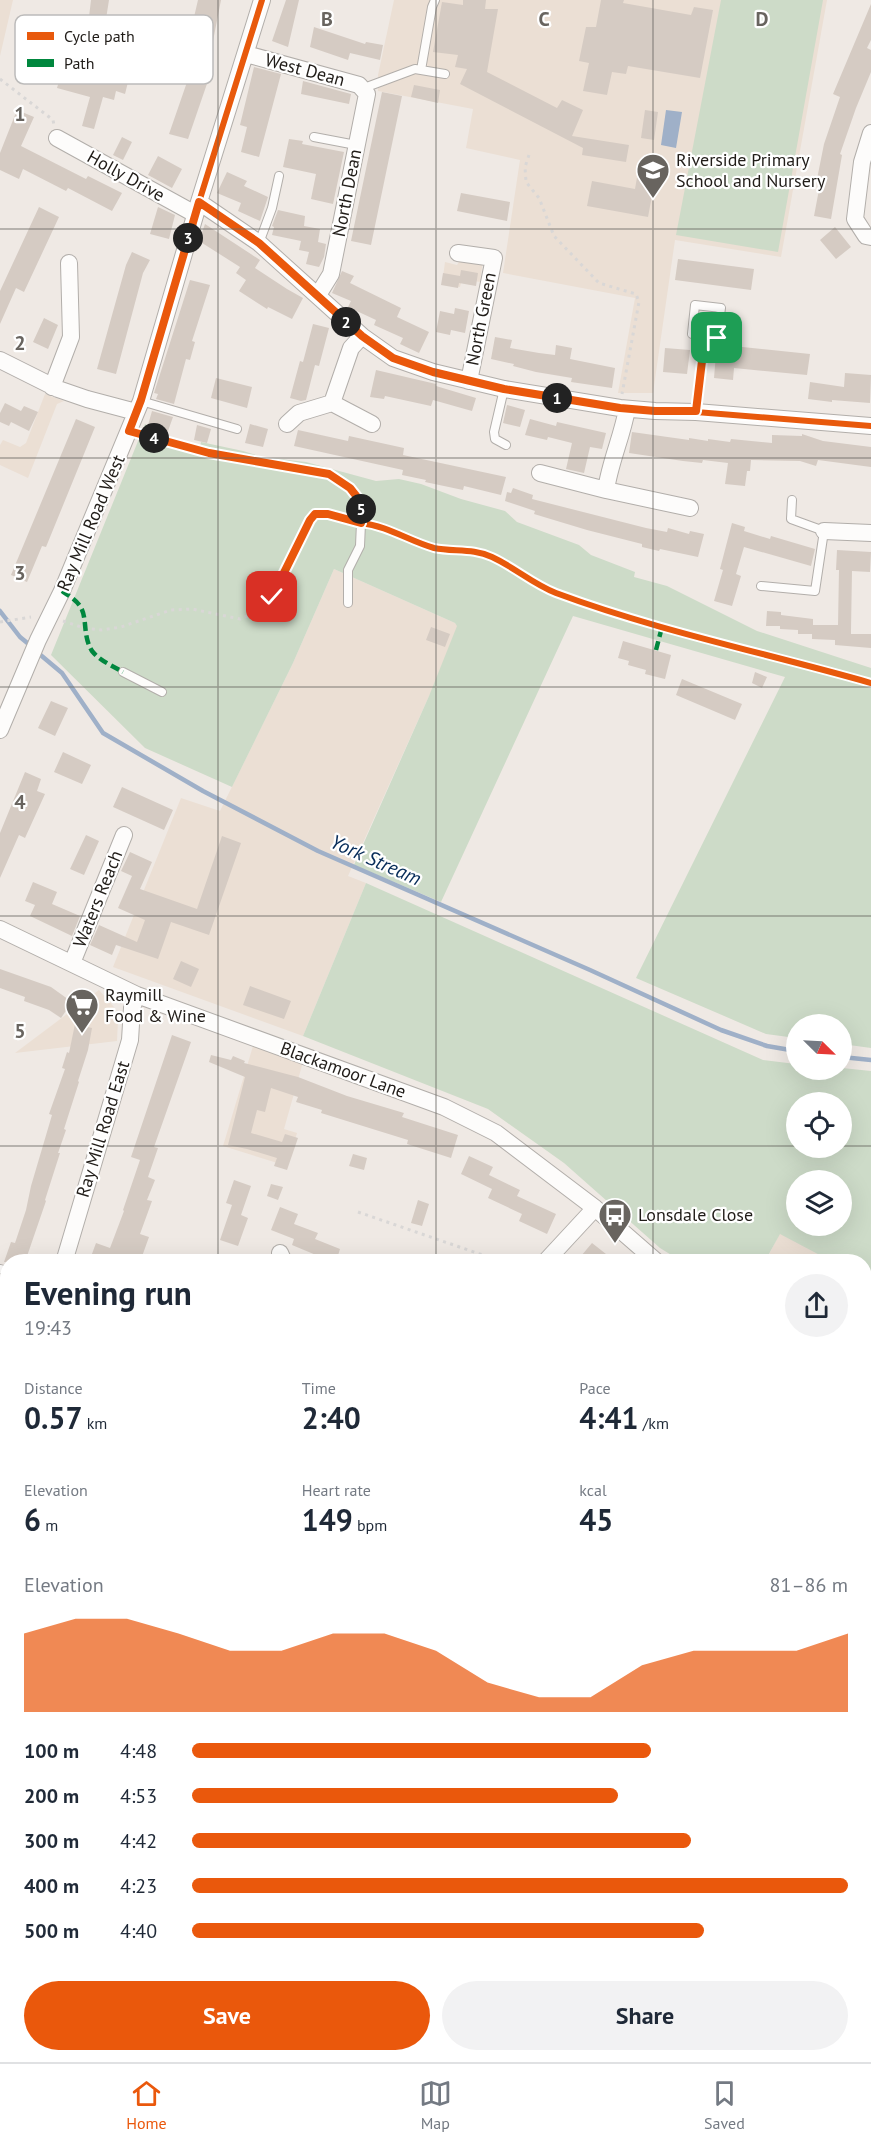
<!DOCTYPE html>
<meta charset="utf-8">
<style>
body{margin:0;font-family:"PT Sans",sans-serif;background:#f2f2f3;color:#1f2937;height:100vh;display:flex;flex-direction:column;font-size:22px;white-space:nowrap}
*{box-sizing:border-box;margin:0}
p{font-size:20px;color:#747a83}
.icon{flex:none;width:33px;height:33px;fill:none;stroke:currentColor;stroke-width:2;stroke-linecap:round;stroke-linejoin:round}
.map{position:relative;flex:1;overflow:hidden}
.panel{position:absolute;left:0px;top:1254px;width:872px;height:808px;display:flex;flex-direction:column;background:#fff;border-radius:24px 24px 0 0;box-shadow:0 6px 24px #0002}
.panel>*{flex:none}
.needle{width:39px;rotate:114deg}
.controls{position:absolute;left:786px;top:1014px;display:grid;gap:12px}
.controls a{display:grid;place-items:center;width:66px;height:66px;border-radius:50%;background:#fff;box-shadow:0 6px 24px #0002;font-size:30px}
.pin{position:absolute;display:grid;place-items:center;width:51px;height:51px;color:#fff;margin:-26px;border-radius:12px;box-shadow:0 3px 9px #0006}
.km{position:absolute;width:30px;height:30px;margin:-15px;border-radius:50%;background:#222;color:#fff;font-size:16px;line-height:30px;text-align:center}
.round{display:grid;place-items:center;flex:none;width:63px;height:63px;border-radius:32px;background:#f2f2f3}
.headline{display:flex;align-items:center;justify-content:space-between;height:102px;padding:0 24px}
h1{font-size:33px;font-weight:800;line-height:45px}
.metrics{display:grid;grid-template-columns:repeat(3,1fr);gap:9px;height:102px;padding:6px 24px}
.metrics div{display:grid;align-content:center}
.metrics b{font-size:30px;font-weight:800}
.metrics small{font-size:16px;font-weight:400}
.metrics p{font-size:16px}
.chart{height:168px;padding:12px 24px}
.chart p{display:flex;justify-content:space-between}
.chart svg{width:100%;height:108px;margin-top:6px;fill:#ea580c;opacity:.7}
.button{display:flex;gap:12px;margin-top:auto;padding:12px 24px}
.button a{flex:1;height:69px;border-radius:36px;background:#ea580c;color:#fff;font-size:24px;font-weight:800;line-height:69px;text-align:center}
.button a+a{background:#f2f2f3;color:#1f2937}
ul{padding:0 24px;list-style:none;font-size:20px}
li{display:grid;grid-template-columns:96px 72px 1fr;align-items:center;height:45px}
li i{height:15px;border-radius:8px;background:#ea580c}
.dock{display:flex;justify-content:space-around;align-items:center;height:84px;border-top:2px solid #e0e1e3;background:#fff;font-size:16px;color:#747a83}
.dock a{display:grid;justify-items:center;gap:3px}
.dock .current{color:#ea580c}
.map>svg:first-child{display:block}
.built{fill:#ebdfd4}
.green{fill:#cddbc8;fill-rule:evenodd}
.water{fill:#9fb0c8}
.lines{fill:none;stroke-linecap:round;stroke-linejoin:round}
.stream{stroke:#9fb0c8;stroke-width:4.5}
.building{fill:#d5cbc3}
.lane-casing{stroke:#b2aeaa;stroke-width:10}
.street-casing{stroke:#b2aeaa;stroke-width:18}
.path{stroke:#d9d7d6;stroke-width:3;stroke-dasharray:3 4.5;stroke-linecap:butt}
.lane{stroke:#fdfcfb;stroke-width:8}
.street{stroke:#fdfcfb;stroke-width:16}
.quiet{stroke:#00873e;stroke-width:4.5;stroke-dasharray:9 4.5;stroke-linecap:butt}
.cycleway-casing{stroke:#fff;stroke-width:10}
.cycleway{stroke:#e8590c;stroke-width:6}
.route-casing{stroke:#fff;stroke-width:12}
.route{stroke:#ea580c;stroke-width:8}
.grid{fill:none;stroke:#68645f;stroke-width:1.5;stroke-opacity:0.55}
.labels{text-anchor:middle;stroke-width:4.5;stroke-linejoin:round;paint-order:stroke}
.street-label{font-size:18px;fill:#201c18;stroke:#fff}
.poi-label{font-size:18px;fill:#201c18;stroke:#fff;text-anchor:start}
.water-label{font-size:20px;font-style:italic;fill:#072c59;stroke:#fff}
.key{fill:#fff;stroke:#bcbbba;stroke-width:1.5}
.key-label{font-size:16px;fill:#201c18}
.grid-label{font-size:20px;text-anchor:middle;font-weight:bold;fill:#68645f;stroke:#fff;stroke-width:4.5;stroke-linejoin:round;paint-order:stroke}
</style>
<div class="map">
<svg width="871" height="2062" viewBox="0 0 871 2062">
<rect width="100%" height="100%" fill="#efe9e4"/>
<!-- built -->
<path class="built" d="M0,0H13L0,56Z
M394,0H827L781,257L675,240L653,393H618L635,298L503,273L520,160L466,148L473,109L378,91V75Z
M460,260H483L480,282L462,279L460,287L442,284L445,262L457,265Z
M45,394L64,401L57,404L28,478L0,465V445L3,440L20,447L26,443Z
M334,569L455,623L464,633L429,696L348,876L366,883L303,1036L113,967L181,798L220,811L293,663Z
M99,990L114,1007L118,1020L117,1041L15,1053Z
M253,1046L303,1062L284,1129L297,1133L287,1166L223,1146Z
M780,1233L831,1261L765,1262Z
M871,1425V1494L864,1492V1437L867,1438Z
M871,1952V2062H823L825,2055H864V1963Z"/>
<!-- green -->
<path class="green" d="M721,0H823L778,252L676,235Z
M145,424L176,441L200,447L201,442L243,451L262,457L306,462L376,481L399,479L421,484L461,499L505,511L517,522L579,545L591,555L635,572L634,577L667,586L757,631L871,668V1048L842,1044V1024H796V1038L766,1034L636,978L785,677L573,616L441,902L354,865L429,696L457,626L455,623L334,569L293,663L232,787L145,748L51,655Z
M366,883L763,1060L796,1064V1070L842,1068L871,1071V1272L868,1281L864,1279V1262L831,1261L780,1234L765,1261H681L660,1248L564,1163L488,1109L303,1036ZM796,1102H842V1148H796ZM796,1180H842V1226H796Z"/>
<!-- water -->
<path class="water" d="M666,110L682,112L676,148L661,145Z
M338,2055H625L621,2062H335Z"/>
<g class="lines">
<!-- stream -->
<path class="stream" d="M0,611L20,637L31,646
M37,652L62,673L103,733L203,791L318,851L590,970L721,1030L767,1046L796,1051
M842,1057L871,1060"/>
</g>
<!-- building -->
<path class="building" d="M91,0H109L106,19L89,17Z
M198,0H221L213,41L204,73L210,75L188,139L169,134L195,59L192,58L199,32L191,30Z
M286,0H299L288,47L272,41Z
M463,0H486L485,9H498L487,72L557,108L562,100L583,110L572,136L629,145L626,162L582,155L583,148L460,84L467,69L455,67L458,55L433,52L442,2L463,5Z
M601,0H624L623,3L691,15L694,7L713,10L700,78L628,66L626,74L612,72L607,95L583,91L589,63L579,61L586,27H596Z
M871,4V40L867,48L871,50V72L856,108L840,154L842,155L831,219L814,216L821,179H817L824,144L840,97L833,94Z
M314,27L365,44L366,42L383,45L380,60L350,53L348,60L310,47Z
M66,57L101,67L99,74L128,82L125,94L116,91L114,100L103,97L94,129L82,126L90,97L57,88Z
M254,67L281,74L259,157L241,152L247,127L240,125Z
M303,81L351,94L349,104L301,94Z
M414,85L440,90L438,103L411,97Z
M382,92L402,96L371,245L351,241Z
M17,110L34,117L21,146L86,179L88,176L122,193L112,211L68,188L66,191L23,169L19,179L0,170V153Z
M645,110L658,112L654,140L641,138Z
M122,137L132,142L123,160L113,155Z
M289,139L303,141L302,144L344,152L333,204L311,199L316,174L283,167Z
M158,156L182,169L172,188L148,175Z
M639,166L657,169L648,217L587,206L592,181L635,189Z
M227,172L247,181L244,186L268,197L260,221L238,211L241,203L217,193Z
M461,193L510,202L507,221L457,211Z
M39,207L59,217L24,292L16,288L0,324V291Z
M158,207L175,215L169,239L150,234Z
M278,210L305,216L304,226L320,229L318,242L326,244L324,257L319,267L306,264L309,252L299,250L301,241L272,235L274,227L272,226Z
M205,224L260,260L255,268L287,289L303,298L292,319L268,307L267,309L239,291L246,280L236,273L240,267L199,241Z
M835,227L851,247L836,259L820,240Z
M132,252L150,260L143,273L116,374L97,369L126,265Z
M678,259L754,269L751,290L675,280Z
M461,270L478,273L476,286L459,283L458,288L441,285L443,273L460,276Z
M342,271L354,276L350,283L401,308L397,317L429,332L419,353L400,344L403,338L374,325L376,320L348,307L351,301L332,293Z
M190,280L210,285L192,341L195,342L190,360L186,359L174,404L156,399L158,394L154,393Z
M455,308L469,311L465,333L451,330L450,335L436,332L440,311L454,314Z
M44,318L58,325L48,349L33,342Z
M313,324L329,328L319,366L315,365L306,400L301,401L290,398L300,361L303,362Z
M495,337L512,340L510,348L539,353L555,355L556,345L572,348L570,359L615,368L612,388L571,382L572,378L536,372L513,366L514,364L491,359Z
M733,346L810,354L807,375L734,368L733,380L714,378L716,354L731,355Z
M665,348L690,350L687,374L663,372Z
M376,370L436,384V386L476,398L472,411L433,400L431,406L385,396L384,399L370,397Z
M845,373L871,375L870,403L832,400V402L808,399L810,382L844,387Z
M216,378L252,387L247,408L211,398Z
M5,403L21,411L24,406L38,412L29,431L11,422L9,426L0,422V413Z
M507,405L525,410L520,427L503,423Z
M152,411L173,417L168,431L148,425Z
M76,419L95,427L46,547L42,546L27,582L11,575Z
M530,419L556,426L557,422L606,433L602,449L590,447L584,473L566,469L572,443L548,437L547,440L525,435Z
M250,424L268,429L263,447L245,443Z
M197,425L211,429L207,443L194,440Z
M298,430L348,441L349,436L404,448L403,455L506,477L501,495L464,486L463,490L425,482L426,480L402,475L403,470L294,446Z
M632,432L689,440V438L708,441V439L730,442L731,439L772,443V435L802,436V434L823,441L871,447V467L818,460L816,466L800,461L751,460L750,471H747L745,486L725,484L728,463L703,460L702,463L683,461L629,453Z
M513,488L533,495L532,499L646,528L667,532L668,528L689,534L690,531L704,534L698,557L660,549L659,551L642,547V544L587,530L534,514L535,511L505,501L507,492L511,493Z
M732,523L745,527L744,531L770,539L771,536L815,549L811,566L744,547L736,574L741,576L732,606L714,601L723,570L720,569Z
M837,550L871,552L870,572L852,571L851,630V634H871V648L835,645V640L812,639V634H798V630L780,629V626H766L767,611L781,612V615L813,619V625H838L839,570H836Z
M431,627L450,634L445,647L426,640Z
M623,641L671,655L665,679L645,674L646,670L628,665L629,661L618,658Z
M755,672L767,677L762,688L752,683Z
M682,679L742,704L735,720L676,695Z
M51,701L68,708L55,736L38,728Z
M63,752L91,765L82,784L54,772Z
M25,772L41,779L37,791L45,794L25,838L19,835L0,878V833Z
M122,787L173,810L164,830L113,807Z
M86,835L99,841L84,875L70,869Z
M222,836L241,843L209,935L171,922L158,959L116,945L112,955L90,945L99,925L137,942L145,920L118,908L132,876L121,871L130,852L152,862L140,889L197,909Z
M33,882L57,892L52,904L80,916L72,936L30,916L35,905L25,901Z
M181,961L199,969L191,987L173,979Z
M0,969L51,987L72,1002L61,1018L49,1010L24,1001L25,997L0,988Z
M250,986L291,1001L284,1019L243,1005Z
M75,1024L92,1028L88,1050L78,1081L79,1082L64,1129L66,1130L58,1153H60L45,1200L46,1201L25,1262H4L11,1242L15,1243L26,1210L31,1186L52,1115L49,1114L65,1069L62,1068L67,1052L69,1053Z
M172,1035L191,1042L154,1147L158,1148L148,1177L155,1180L147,1200L152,1201L140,1234L149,1237L140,1262H89L96,1243L110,1248L124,1211L123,1210L140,1160L131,1157Z
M211,1055L231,1060L233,1056L245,1061L244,1063L298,1077L347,1096L404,1113L402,1117L458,1135L451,1158L407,1144L408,1140L321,1113L322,1110L296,1102L298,1097L271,1088L265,1112L257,1110L251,1133L282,1142L285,1134L298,1138L287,1170L274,1166L277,1158L247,1149L228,1145L245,1077L209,1062Z
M353,1154L367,1158L364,1170L349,1166Z
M469,1156L493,1167L489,1175L520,1190L517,1196L556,1214L547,1234L519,1221L522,1214L488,1198L492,1189L461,1174Z
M234,1180L251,1186L241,1215L248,1218L238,1246L220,1240L232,1205L226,1203Z
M271,1184L283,1187L278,1200L267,1196Z
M418,1200L429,1204L422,1226L411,1223Z
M280,1207L298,1214L294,1224L318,1233L315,1239L340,1249L336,1262H314L316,1255L292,1245L294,1239L271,1230Z
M592,1243L606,1254L600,1262H576Z"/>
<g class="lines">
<defs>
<path id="lane" d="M421,70L432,7L435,0
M364,88L415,69L445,74
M314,137L356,145
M259,243L272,208L279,176
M504,389L494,432L495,439L506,445
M141,401L237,429
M696,412L705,336L717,337L721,308L695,305L692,334L705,336
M129,431L209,453L329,474L350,488L361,502V523L360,546L348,570V603
M761,586L815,591L824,531L791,519L792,500
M123,672L162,692
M0,1269L8,1271
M864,1402H871
M0,1597L8,1596
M762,2055L781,2062"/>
<path id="street" d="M246,54L359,85L367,94L331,274L318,295
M871,133L862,162L855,219L866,236L871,237
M57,138L195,214
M199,202L259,243L362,336L393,358L433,372L504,389L620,408L655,411L696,412L871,426
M458,253L494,258L469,381
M0,360L58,389L87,399L136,412
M52,387L71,337L69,263
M332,403L351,348L362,336
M287,424L299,413L332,403L372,424
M540,473L606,490C610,462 622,437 627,409
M606,490L690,508
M824,531L871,533
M0,730L38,640L62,591L141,401L199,202L262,0
M0,929L137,995L444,1107L496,1133L595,1208L657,1262
M72,963L124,835
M280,1253L284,1262
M64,1262L130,1040L132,1008L137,995
M545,1262L595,1208
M0,1465L8,1466
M0,1559L8,1560
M0,1767L8,1717
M0,1874L8,1876
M0,1931L8,1955
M38,2055L40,2062
M126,2062L128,2055
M227,2062L229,2055
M651,2062L654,2055"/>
</defs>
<!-- lane casing -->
<use href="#lane" class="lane-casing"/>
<!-- street casing -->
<use href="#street" class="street-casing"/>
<!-- path -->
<path class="path" d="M0,79L53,120L54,125
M529,155L525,167L526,182L539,198L554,236L599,283L636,294L639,302L622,394
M63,621L84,628L102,630L121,627L171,610L192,609L240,619L259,611L271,597L310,520L315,514H329L349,519
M0,622L31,617
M358,1212L503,1262
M864,1333L871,1318"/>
<!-- lane -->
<use href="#lane" class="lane"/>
<!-- street -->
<use href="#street" class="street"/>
<!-- quiet -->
<path class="quiet" d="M62,591C68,595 76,600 80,606C88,618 82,635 92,651C100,661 113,666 123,672
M656,650L662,627"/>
<defs>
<path id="cycleway" d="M262,0L199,202L259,243L362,336L393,358L433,372L504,389L620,408L655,411L696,412L871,426
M129,431L209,453L329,474L350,488L361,502V523C388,526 409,541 434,548C454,552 473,548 492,557C514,567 533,584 556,593C658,631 766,653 871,683"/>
</defs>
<!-- cycleway casing -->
<use href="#cycleway" class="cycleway-casing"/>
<!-- cycleway -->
<use href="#cycleway" class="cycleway"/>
</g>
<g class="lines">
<defs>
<path id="route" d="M272,597L310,520L315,514H328L361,523V502L350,488L329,474L209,453L129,431L141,400L199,202L259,243L362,336L393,358L433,372L504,389L620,408L655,411H696L705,336L717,338"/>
</defs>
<!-- route casing -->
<use href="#route" class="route-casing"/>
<!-- route -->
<use href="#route" class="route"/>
</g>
<!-- grid -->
<path class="grid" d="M218,0V1262M436,0V1262M653,0V1262M0,229H871M0,458H871M0,687H871M0,916H871M0,1146H796M842,1146H871M0,1375H8M864,1375H871M0,1604H8M864,1604H871M0,1833H8M864,1833H871M218,2055V2062M436,2055V2062M653,2055V2062"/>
<!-- icons -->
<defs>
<symbol id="school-pin" viewBox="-11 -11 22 30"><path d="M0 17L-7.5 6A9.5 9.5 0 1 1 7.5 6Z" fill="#68645f" stroke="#fff"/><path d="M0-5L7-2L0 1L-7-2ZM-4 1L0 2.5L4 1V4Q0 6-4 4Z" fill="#fff"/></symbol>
<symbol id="supermarket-pin" viewBox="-11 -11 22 30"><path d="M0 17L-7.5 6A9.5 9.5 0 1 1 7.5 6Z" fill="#68645f" stroke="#fff"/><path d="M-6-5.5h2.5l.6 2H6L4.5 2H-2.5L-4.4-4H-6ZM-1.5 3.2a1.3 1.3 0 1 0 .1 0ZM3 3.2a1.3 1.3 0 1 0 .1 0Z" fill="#fff"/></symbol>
<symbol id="bus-pin" viewBox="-11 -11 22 30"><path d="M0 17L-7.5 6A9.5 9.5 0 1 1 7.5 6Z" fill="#68645f" stroke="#fff"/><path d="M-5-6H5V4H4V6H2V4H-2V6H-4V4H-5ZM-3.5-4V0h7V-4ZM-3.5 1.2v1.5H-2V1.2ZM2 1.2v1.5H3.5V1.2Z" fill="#fff"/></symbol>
</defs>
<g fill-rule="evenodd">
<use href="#school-pin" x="634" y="151" width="38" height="52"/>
<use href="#supermarket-pin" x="63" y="986" width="38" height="52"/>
<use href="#bus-pin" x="596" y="1196" width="38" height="52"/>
</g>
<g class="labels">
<!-- street labels -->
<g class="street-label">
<text transform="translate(305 70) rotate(15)" y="6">West Dean</text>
<text transform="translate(126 176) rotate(29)" y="6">Holly Drive</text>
<text transform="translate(347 193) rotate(-79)" y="6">North Dean</text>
<text transform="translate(481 319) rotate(-79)" y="6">North Green</text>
<text transform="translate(91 523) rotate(-67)" y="6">Ray Mill Road West</text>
<text transform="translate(98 899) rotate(-68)" y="6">Waters Reach</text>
<text transform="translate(343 1070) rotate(20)" y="6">Blackamoor Lane</text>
<text transform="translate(103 1129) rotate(-73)" y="6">Ray Mill Road East</text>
</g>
<!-- poi labels -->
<g class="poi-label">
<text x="676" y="166">Riverside Primary<tspan x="676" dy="21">School and Nursery</tspan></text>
<text x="105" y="1001">Raymill<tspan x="105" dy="21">Food &amp; Wine</tspan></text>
<text x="638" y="1221">Lonsdale Close</text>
</g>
<!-- water labels -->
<g class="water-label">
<text transform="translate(376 860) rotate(24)" y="7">York Stream</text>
</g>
</g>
<!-- legend -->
<rect x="15" y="15" width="198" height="69" rx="9" class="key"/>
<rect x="27" y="32" width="27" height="8" fill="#e8590c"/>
<rect x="27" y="59" width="27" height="8" fill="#00873e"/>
<g class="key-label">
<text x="64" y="42">Cycle path</text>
<text x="64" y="69">Path</text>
</g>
<g class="grid-label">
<text x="327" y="26">B</text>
<text x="544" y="26">C</text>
<text x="762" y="26">D</text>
<text x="20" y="121">1</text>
<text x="20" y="350">2</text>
<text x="20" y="580">3</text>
<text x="20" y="809">4</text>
<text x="20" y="1038">5</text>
</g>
</svg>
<div class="controls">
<a><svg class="needle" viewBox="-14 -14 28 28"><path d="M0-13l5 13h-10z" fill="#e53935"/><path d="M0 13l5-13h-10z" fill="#747a83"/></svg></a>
<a><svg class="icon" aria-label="locate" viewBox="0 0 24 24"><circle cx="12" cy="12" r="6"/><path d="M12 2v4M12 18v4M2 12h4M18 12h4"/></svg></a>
<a><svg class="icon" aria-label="layers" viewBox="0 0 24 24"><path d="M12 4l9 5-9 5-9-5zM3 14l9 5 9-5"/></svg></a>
</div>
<div class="pin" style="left:717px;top:338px;background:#1e9e55"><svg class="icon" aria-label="arrive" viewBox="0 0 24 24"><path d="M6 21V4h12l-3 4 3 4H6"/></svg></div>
<div class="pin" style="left:272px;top:597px;background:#d93025"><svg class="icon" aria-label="check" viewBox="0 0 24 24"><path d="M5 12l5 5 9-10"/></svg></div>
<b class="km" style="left:557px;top:398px">1</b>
<b class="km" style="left:346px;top:322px">2</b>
<b class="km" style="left:188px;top:238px">3</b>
<b class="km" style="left:154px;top:438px">4</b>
<b class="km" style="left:361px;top:509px">5</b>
<section class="panel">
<div class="headline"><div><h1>Evening run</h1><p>19:43</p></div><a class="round"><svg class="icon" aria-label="share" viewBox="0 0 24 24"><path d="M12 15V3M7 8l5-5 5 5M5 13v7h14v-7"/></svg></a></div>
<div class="metrics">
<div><p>Distance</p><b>0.57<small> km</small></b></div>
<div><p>Time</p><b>2:40</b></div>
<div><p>Pace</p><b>4:41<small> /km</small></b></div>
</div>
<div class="metrics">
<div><p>Elevation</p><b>6<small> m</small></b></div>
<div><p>Heart rate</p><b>149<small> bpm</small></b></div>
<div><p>kcal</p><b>45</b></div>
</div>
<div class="chart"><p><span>Elevation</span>81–86 m</p>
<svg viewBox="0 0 160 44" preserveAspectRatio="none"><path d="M0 44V12L10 6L20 6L30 12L40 19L50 19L60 12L70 12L80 19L90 32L100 38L110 38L120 25L130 19L140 19L150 19L160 12V44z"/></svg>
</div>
<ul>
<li><b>100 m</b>4:48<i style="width:70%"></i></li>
<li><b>200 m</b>4:53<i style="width:65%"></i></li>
<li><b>300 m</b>4:42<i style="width:76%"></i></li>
<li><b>400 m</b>4:23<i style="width:100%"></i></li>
<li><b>500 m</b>4:40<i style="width:78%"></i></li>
</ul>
<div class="button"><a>Save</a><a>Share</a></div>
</section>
</div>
<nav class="dock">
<a class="current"><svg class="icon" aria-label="home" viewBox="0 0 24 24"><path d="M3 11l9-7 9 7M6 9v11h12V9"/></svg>Home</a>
<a><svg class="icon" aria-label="map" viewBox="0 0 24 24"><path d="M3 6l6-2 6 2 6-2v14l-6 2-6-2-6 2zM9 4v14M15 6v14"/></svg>Map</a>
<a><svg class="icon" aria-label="saved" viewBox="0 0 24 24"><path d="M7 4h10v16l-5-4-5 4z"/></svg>Saved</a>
</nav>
